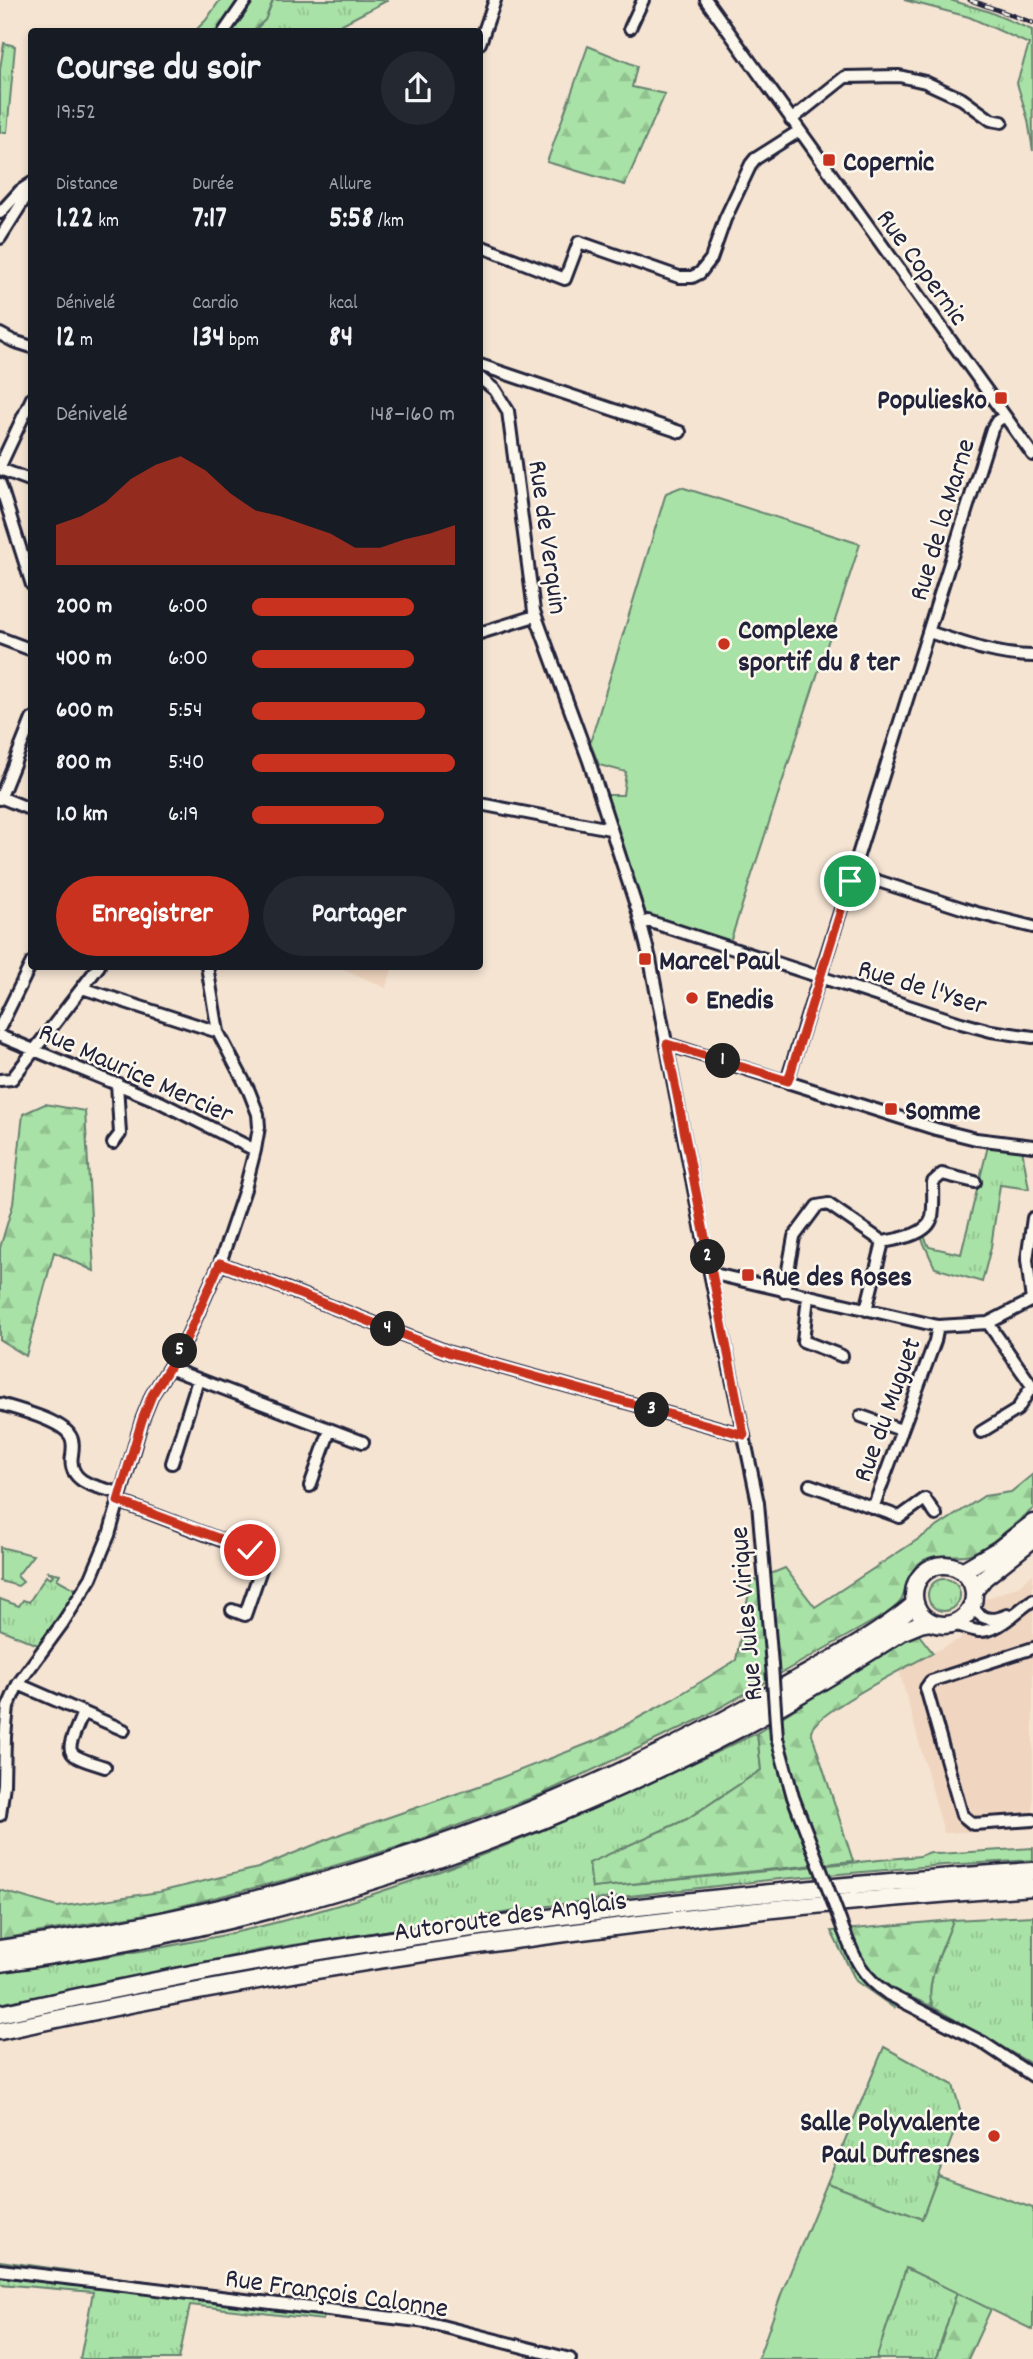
<!DOCTYPE html>
<html lang="fr">
<meta charset="utf-8">
<style>
body{margin:0;font-family:Dekko,sans-serif;background:#242831;color:#f1f3f6;height:100vh;display:flex;flex-direction:column;font-size:26px;white-space:nowrap}
*{box-sizing:border-box;margin:0}
p{font-size:23px;color:#9ea1a6}
.icon{flex:none;width:38px;height:38px;fill:none;stroke:currentColor;stroke-width:2;stroke-linecap:round;stroke-linejoin:round}
.map{position:relative;flex:1;overflow:hidden}
.panel{position:absolute;left:28px;top:28px;width:455px;height:942px;display:flex;flex-direction:column;background:#171b24;border-radius:7px;box-shadow:0 4px 10px #0003}
.panel>*{flex:none}
.pin{position:absolute;display:grid;place-items:center;width:60px;height:60px;color:#fff;margin:-30px;border:4px solid #fff;border-radius:50%;box-shadow:0 2px 7px #0007}
.km{position:absolute;width:35px;height:35px;margin:-18px;border-radius:50%;background:#222;color:#fff;font-size:19px;line-height:35px;text-align:center}
.round{display:grid;place-items:center;flex:none;width:74px;height:74px;border-radius:37px;background:#242831}
.headline{display:flex;align-items:center;justify-content:space-between;height:119px;padding:0 28px}
h1{font-size:38px;font-weight:700;line-height:52px}
.figures{display:grid;grid-template-columns:repeat(3,1fr);gap:10px;height:119px;padding:7px 28px}
.figures div{display:grid;align-content:center}
.figures b{font-size:30px;font-weight:700}
.figures small{font-size:19px;font-weight:400}
.figures p{font-size:19px}
.chart{height:196px;padding:14px 28px}
.chart p{display:flex;justify-content:space-between}
.chart svg{width:100%;height:126px;margin-top:7px;fill:#c8321e;opacity:.7}
.action{display:flex;gap:14px;margin-top:auto;padding:14px 28px}
.action a{flex:1;height:80px;border-radius:42px;background:#c8321e;color:#fff;font-size:28px;font-weight:700;line-height:80px;text-align:center}
.action a+a{background:#242831;color:#f1f3f6}
ul{padding:0 28px;list-style:none;font-size:23px}
li{display:grid;grid-template-columns:112px 84px 1fr;align-items:center;height:52px}
li i{height:18px;border-radius:9px;background:#c8321e}
.map>svg:first-child{display:block}
.built{fill:#f0d6c0}
.grass{fill:url(#grass-tufts);stroke:#668270;stroke-width:2}
.forest{fill:url(#forest-firs);stroke:#668270;stroke-width:2}
.pitch{fill:#a9e2a6;stroke:#668270;stroke-width:2}
.lines{fill:none;stroke-linecap:round;stroke-linejoin:round}
.minor-casing{stroke:#22223b;stroke-width:16}
.highway-casing{stroke:#22223b;stroke-width:21}
.minor{stroke:#fbf7ec;stroke-width:10}
.highway{stroke:#fbf7ec;stroke-width:16}
.rail-casing{stroke:#22223b;stroke-width:5}
.rail{stroke:#fbf7ec;stroke-width:2.5;stroke-dasharray:8;stroke-linecap:butt}
.minor-bridge-casing{stroke:#22223b;stroke-width:16;stroke-linecap:butt}
.minor-bridge{stroke:#fbf7ec;stroke-width:10}
.route-casing{stroke:#fff;stroke-width:14}
.route{stroke:#c8321e;stroke-width:9}
.poi-dot{fill:#c8321e;stroke:#fbf7ec;stroke-width:2.5}
.labels{text-anchor:middle;stroke-width:5;stroke-linejoin:round;paint-order:stroke}
.poi-label{font-size:28px;font-weight:bold;fill:#22223b;stroke:#fbf7ec;text-anchor:start}
.street-label{font-size:28px;fill:#22223b;stroke:#fbf7ec}
</style>
<div class="map">
<svg width="1033" height="2359" viewBox="0 0 1033 2359">
<defs>
<pattern id="grass-tufts" width="24" height="20" patternUnits="userSpaceOnUse" patternTransform="scale(1.75)"><rect width="24" height="20" fill="#a9e2a6"/><path d="M3 7l-1-3M5 7V3M7 7l1-3M15 17l-1-3M17 17v-4M19 17l1-3" fill="none" stroke="#91c290"/></pattern>
<pattern id="forest-firs" width="22" height="20" patternUnits="userSpaceOnUse" patternTransform="scale(1.75)"><rect width="22" height="20" fill="#a9e2a6"/><path d="M5 1l3.5 6h-7zM16 11l3.5 6h-7z" fill="#91c290"/></pattern>
</defs>
<rect width="100%" height="100%" fill="#f5e4d2"/>
<filter id="ink" filterUnits="userSpaceOnUse"><feTurbulence type="fractalNoise" baseFrequency=".0143" numOctaves="2"/><feDisplacementMap in="SourceGraphic" scale="14" xChannelSelector="R" yChannelSelector="G"/><feConvolveMatrix kernelMatrix="1 2 1 2 8 2 1 2 1" color-interpolation-filters="sRGB"/></filter>
<g filter="url(#ink)">
<!-- built -->
<path class="built" d="M337,966H393L386,988Z
M1033,1574V1828L944,1833L899,1670L960,1639L983,1600L1018,1586Z"/>
<!-- grass -->
<path class="grass" d="M273,0H388L329,31L253,32L265,20Z
M904,0H950L987,11L1032,30L1033,151L1028,120L1017,83L1029,44L969,17Z
M4,43L15,46L7,132H0V69Z
M988,1146L1022,1149L1029,1189L1000,1185L991,1247L982,1282L935,1268L921,1237L924,1236L929,1247L961,1254Z
M0,1547L33,1555L17,1576L23,1582L18,1586L0,1581Z
M46,1571L60,1574L57,1579L77,1590L38,1645L0,1629V1599L19,1606L23,1600L29,1602L46,1576L50,1579L53,1575Z
M928 1595a16 16 0 1 1 32 0a16 16 0 1 1-32 0Z
M757,1733L761,1770L687,1819L590,1863L592,1888L920,1856L930,1852L938,1854L1033,1848V1860L944,1865L769,1880L569,1903L261,1950L0,2004V1972C83,1960 168,1949 250,1929C427,1887 593,1811 757,1733Z
M1033,1916V2065L933,2007C922,1988 946,1941 953,1920Z
M884,2047L953,2085L961,2113L922,2219L827,2183Z
M0,2261L326,2306L323,2320L190,2305L179,2359H80L93,2292L0,2284Z
M906,2268L957,2292L936,2359H876Z"/>
<!-- forest -->
<path class="forest" d="M220,0H273L265,20L253,31L194,32L206,20Z
M588,46L637,66L632,87L665,94L625,185L547,162Z
M45,1104L85,1111L94,1271L54,1252L26,1356L0,1340V1248L13,1204L23,1114Z
M1033,1474V1509C1016,1522 987,1551 965,1555C950,1557 936,1552 922,1561C909,1570 907,1586 902,1599C899,1605 891,1610 886,1614L698,1720L542,1794L408,1844L293,1878L158,1912L0,1939V1890L57,1907L159,1892L258,1868L343,1833L482,1785L600,1739L673,1699L736,1660L751,1582L785,1568L815,1607L984,1496L1011,1492Z
M919,1635L933,1653C912,1664 816,1712 811,1731L853,1861L592,1888L589,1863L687,1819L761,1770L757,1733L900,1642Z
M953,1920C946,1941 922,1987 933,2007L906,1995L894,2008L856,1981L831,1931Z
M957,2292L991,2309L968,2359H936Z"/>
<!-- pitch -->
<path class="pitch" d="M681,487L860,544L730,942L646,914L605,795H623L626,772L599,765L590,743L666,493Z
M938,2176L1033,2208V2330L906,2268L876,2359H758L782,2292L827,2183L922,2219Z"/>
<g class="lines">
<defs>
<path id="minor" d="M706,0L1033,455
M630,28L643,0
M224,32L246,0
M480,43L495,0
M791,120L845,77L899,76L925,82L962,99L991,120L1002,122
M0,213L20,191L32,183
M0,238L32,187
M480,246L565,279L579,242L679,277H692L700,273L711,259L725,219L751,164L755,159L799,131
M0,334L13,341L32,347
M480,365L680,432
M480,378L495,390L508,411L534,611L589,761L638,912L650,959L710,1273L758,1503L772,1665
M0,466L32,398
M0,469L32,481
M0,484L32,585
M929,632C963,643 997,656 1033,656
M480,633L535,616
M0,638L32,650
M0,797L32,810
M0,799L32,719
M480,804L610,829
M853,873L977,913L1033,927
M641,923L648,921L961,1023L991,1031L1033,1037
M82,988L218,1032
M0,1027L32,962
M0,1036L160,1102L255,1150
M667,1044L936,1129L976,1139L1033,1146
M0,1080L12,1079L99,966
M787,1081L992,429L997,421L1005,416
M113,1143L120,1134L117,1083
M220,1263L450,1353L744,1435
M710,1273L938,1326L988,1323L1033,1300
M784,1292L794,1237L817,1206L828,1204L883,1242
M808,1297L803,1341L842,1356
M1032,1301L1027,1260L1033,1218
M866,1310L883,1242C898,1239 928,1235 932,1217C934,1206 933,1193 933,1182L942,1174L975,1182
M169,1368L363,1442
M0,1404C17,1409 59,1420 69,1434C74,1440 73,1448 72,1455C67,1484 98,1487 120,1493
M861,1416L901,1430
M981,1432L1017,1410L1032,1386L988,1323
M172,1463L198,1380
M810,1485L900,1517L925,1499L936,1515
M310,1486L330,1430
M118,1501L250,1551L258,1557L261,1569L245,1615L232,1610
M873,1508L935,1341L938,1326
M972,1605C980,1620 992,1622 1007,1615
M951,1624C961,1625 969,1630 979,1631C999,1632 1017,1610 1033,1600
M1033,1648L931,1681L926,1688L962,1815L973,1824L1033,1820
M18,1684L124,1730
M83,1712C67,1754 59,1753 105,1767
M777,1738L793,1797L818,1862
M0,1815L4,1784L5,1736L8,1707L18,1684L62,1624L91,1578L109,1535L142,1420L152,1395L185,1342L220,1263L245,1189L255,1150L259,1127L258,1114L249,1091L218,1032L207,966
M844,1931C855,1960 862,1976 888,1994L982,2042L1033,2076
M0,2270L426,2322L570,2359"/>
<path id="highway" d="M914 1595a30 30 0 1 1 60 0a30 30 0 1 1-60 0Z
M962,1571L998,1550L1033,1523
M974,1591L984,1578L1033,1539
M0,1949C270,1911 534,1830 771,1694C819,1666 872,1640 915,1604
M0,1963C262,1927 510,1850 744,1726C798,1697 851,1664 903,1631L920,1624L931,1622
M0,2014C100,1992 200,1971 301,1954C544,1914 788,1888 1033,1871
M0,2031C342,1956 684,1911 1033,1887"/>
</defs>
<!-- minor casing -->
<use href="#minor" class="minor-casing"/>
<!-- highway casing -->
<use href="#highway" class="highway-casing"/>
<!-- minor -->
<use href="#minor" class="minor"/>
<!-- highway -->
<use href="#highway" class="highway"/>
<defs>
<path id="rail" d="M970,0L1033,23"/>
</defs>
<!-- rail casing -->
<use href="#rail" class="rail-casing"/>
<!-- rail -->
<use href="#rail" class="rail"/>
<defs>
<path id="minor-bridge" d="M772,1665L777,1738
M818,1862L844,1931"/>
</defs>
<!-- minor-bridge casing -->
<use href="#minor-bridge" class="minor-bridge-casing"/>
<!-- minor-bridge -->
<use href="#minor-bridge" class="minor-bridge"/>
</g>
</g>
<g class="lines" filter="url(#ink)">
<defs>
<path id="route" d="M250,1550L118,1501L142,1420L152,1395L185,1342L220,1263L450,1353L744,1435L667,1044L788,1081L850,881"/>
</defs>
<!-- route casing -->
<use href="#route" class="route-casing"/>
<!-- route -->
<use href="#route" class="route"/>
</g>
<!-- markers -->
<g class="poi-dot">
<rect x="822" y="153" width="14" height="14" rx="3.5"/>
<rect x="994" y="391" width="14" height="14" rx="3.5"/>
<circle cx="724" cy="644" r="7"/>
<rect x="638" y="952" width="14" height="14" rx="3.5"/>
<circle cx="692" cy="998" r="7"/>
<rect x="884" y="1102" width="14" height="14" rx="3.5"/>
<rect x="741" y="1268" width="14" height="14" rx="3.5"/>
<circle cx="994" cy="2136" r="7"/>
</g>
<g class="labels">
<!-- poi labels -->
<g class="poi-label">
<text x="843" y="170">Copernic</text>
<text x="987" y="408" text-anchor="end">Populiesko</text>
<text x="738" y="638">Complexe<tspan x="738" dy="32">sportif du 8 ter</tspan></text>
<text x="659" y="969">Marcel Paul</text>
<text x="706" y="1008">Enedis</text>
<text x="905" y="1119">Somme</text>
<text x="762" y="1285">Rue des Roses</text>
<text x="980" y="2130" text-anchor="end">Salle Polyvalente<tspan x="980" dy="32">Paul Dufresnes</tspan></text>
</g>
<!-- street labels -->
<g class="street-label">
<text transform="translate(924 266) rotate(54)" y="10">Rue Copernic</text>
<text transform="translate(940 519) rotate(-73)" y="10">Rue de la Marne</text>
<text transform="translate(550 537) rotate(82)" y="10">Rue de Verquin</text>
<text transform="translate(923 985) rotate(17)" y="10">Rue de l'Yser</text>
<text transform="translate(137 1071) rotate(24)" y="10">Rue Maurice Mercier</text>
<text transform="translate(885 1409) rotate(-70)" y="10">Rue du Muguet</text>
<text transform="translate(744 1614) rotate(-95)" y="10">Rue Jules Virique</text>
<text transform="translate(510 1914) rotate(-8)" y="10">Autoroute des Anglais</text>
<text transform="translate(337 2291) rotate(8)" y="10">Rue François Calonne</text>
</g>
</g>
</svg>
<div class="pin" style="left:850px;top:881px;background:#1e9e55"><svg class="icon" aria-label="arrive" viewBox="0 0 24 24"><path d="M6 21V4h12l-3 4 3 4H6"/></svg></div>
<div class="pin" style="left:250px;top:1550px;background:#d93025"><svg class="icon" aria-label="check" viewBox="0 0 24 24"><path d="M5 12l5 5 9-10"/></svg></div>
<b class="km" style="left:723px;top:1061px">1</b>
<b class="km" style="left:708px;top:1257px">2</b>
<b class="km" style="left:652px;top:1410px">3</b>
<b class="km" style="left:388px;top:1329px">4</b>
<b class="km" style="left:180px;top:1351px">5</b>
<section class="panel">
<div class="headline"><div><h1>Course du soir</h1><p>19:52</p></div><a class="round"><svg class="icon" aria-label="share" viewBox="0 0 24 24"><path d="M12 15V3M7 8l5-5 5 5M5 13v7h14v-7"/></svg></a></div>
<div class="figures">
<div><p>Distance</p><b>1.22<small> km</small></b></div>
<div><p>Durée</p><b>7:17</b></div>
<div><p>Allure</p><b>5:58<small> /km</small></b></div>
</div>
<div class="figures">
<div><p>Dénivelé</p><b>12<small> m</small></b></div>
<div><p>Cardio</p><b>134<small> bpm</small></b></div>
<div><p>kcal</p><b>84</b></div>
</div>
<div class="chart"><p><span>Dénivelé</span>148–160 m</p>
<svg viewBox="0 0 160 44" preserveAspectRatio="none"><path d="M0 44V30L10 27L20 22L30 14L40 9L50 6L60 11L70 19L80 25L90 27L100 30L110 33L120 38L130 38L140 35L150 33L160 30V44z"/></svg>
</div>
<ul>
<li><b>200 m</b>6:00<i style="width:80%"></i></li>
<li><b>400 m</b>6:00<i style="width:80%"></i></li>
<li><b>600 m</b>5:54<i style="width:85%"></i></li>
<li><b>800 m</b>5:40<i style="width:100%"></i></li>
<li><b>1.0 km</b>6:19<i style="width:65%"></i></li>
</ul>
<div class="action"><a>Enregistrer</a><a>Partager</a></div>
</section>
</div>
